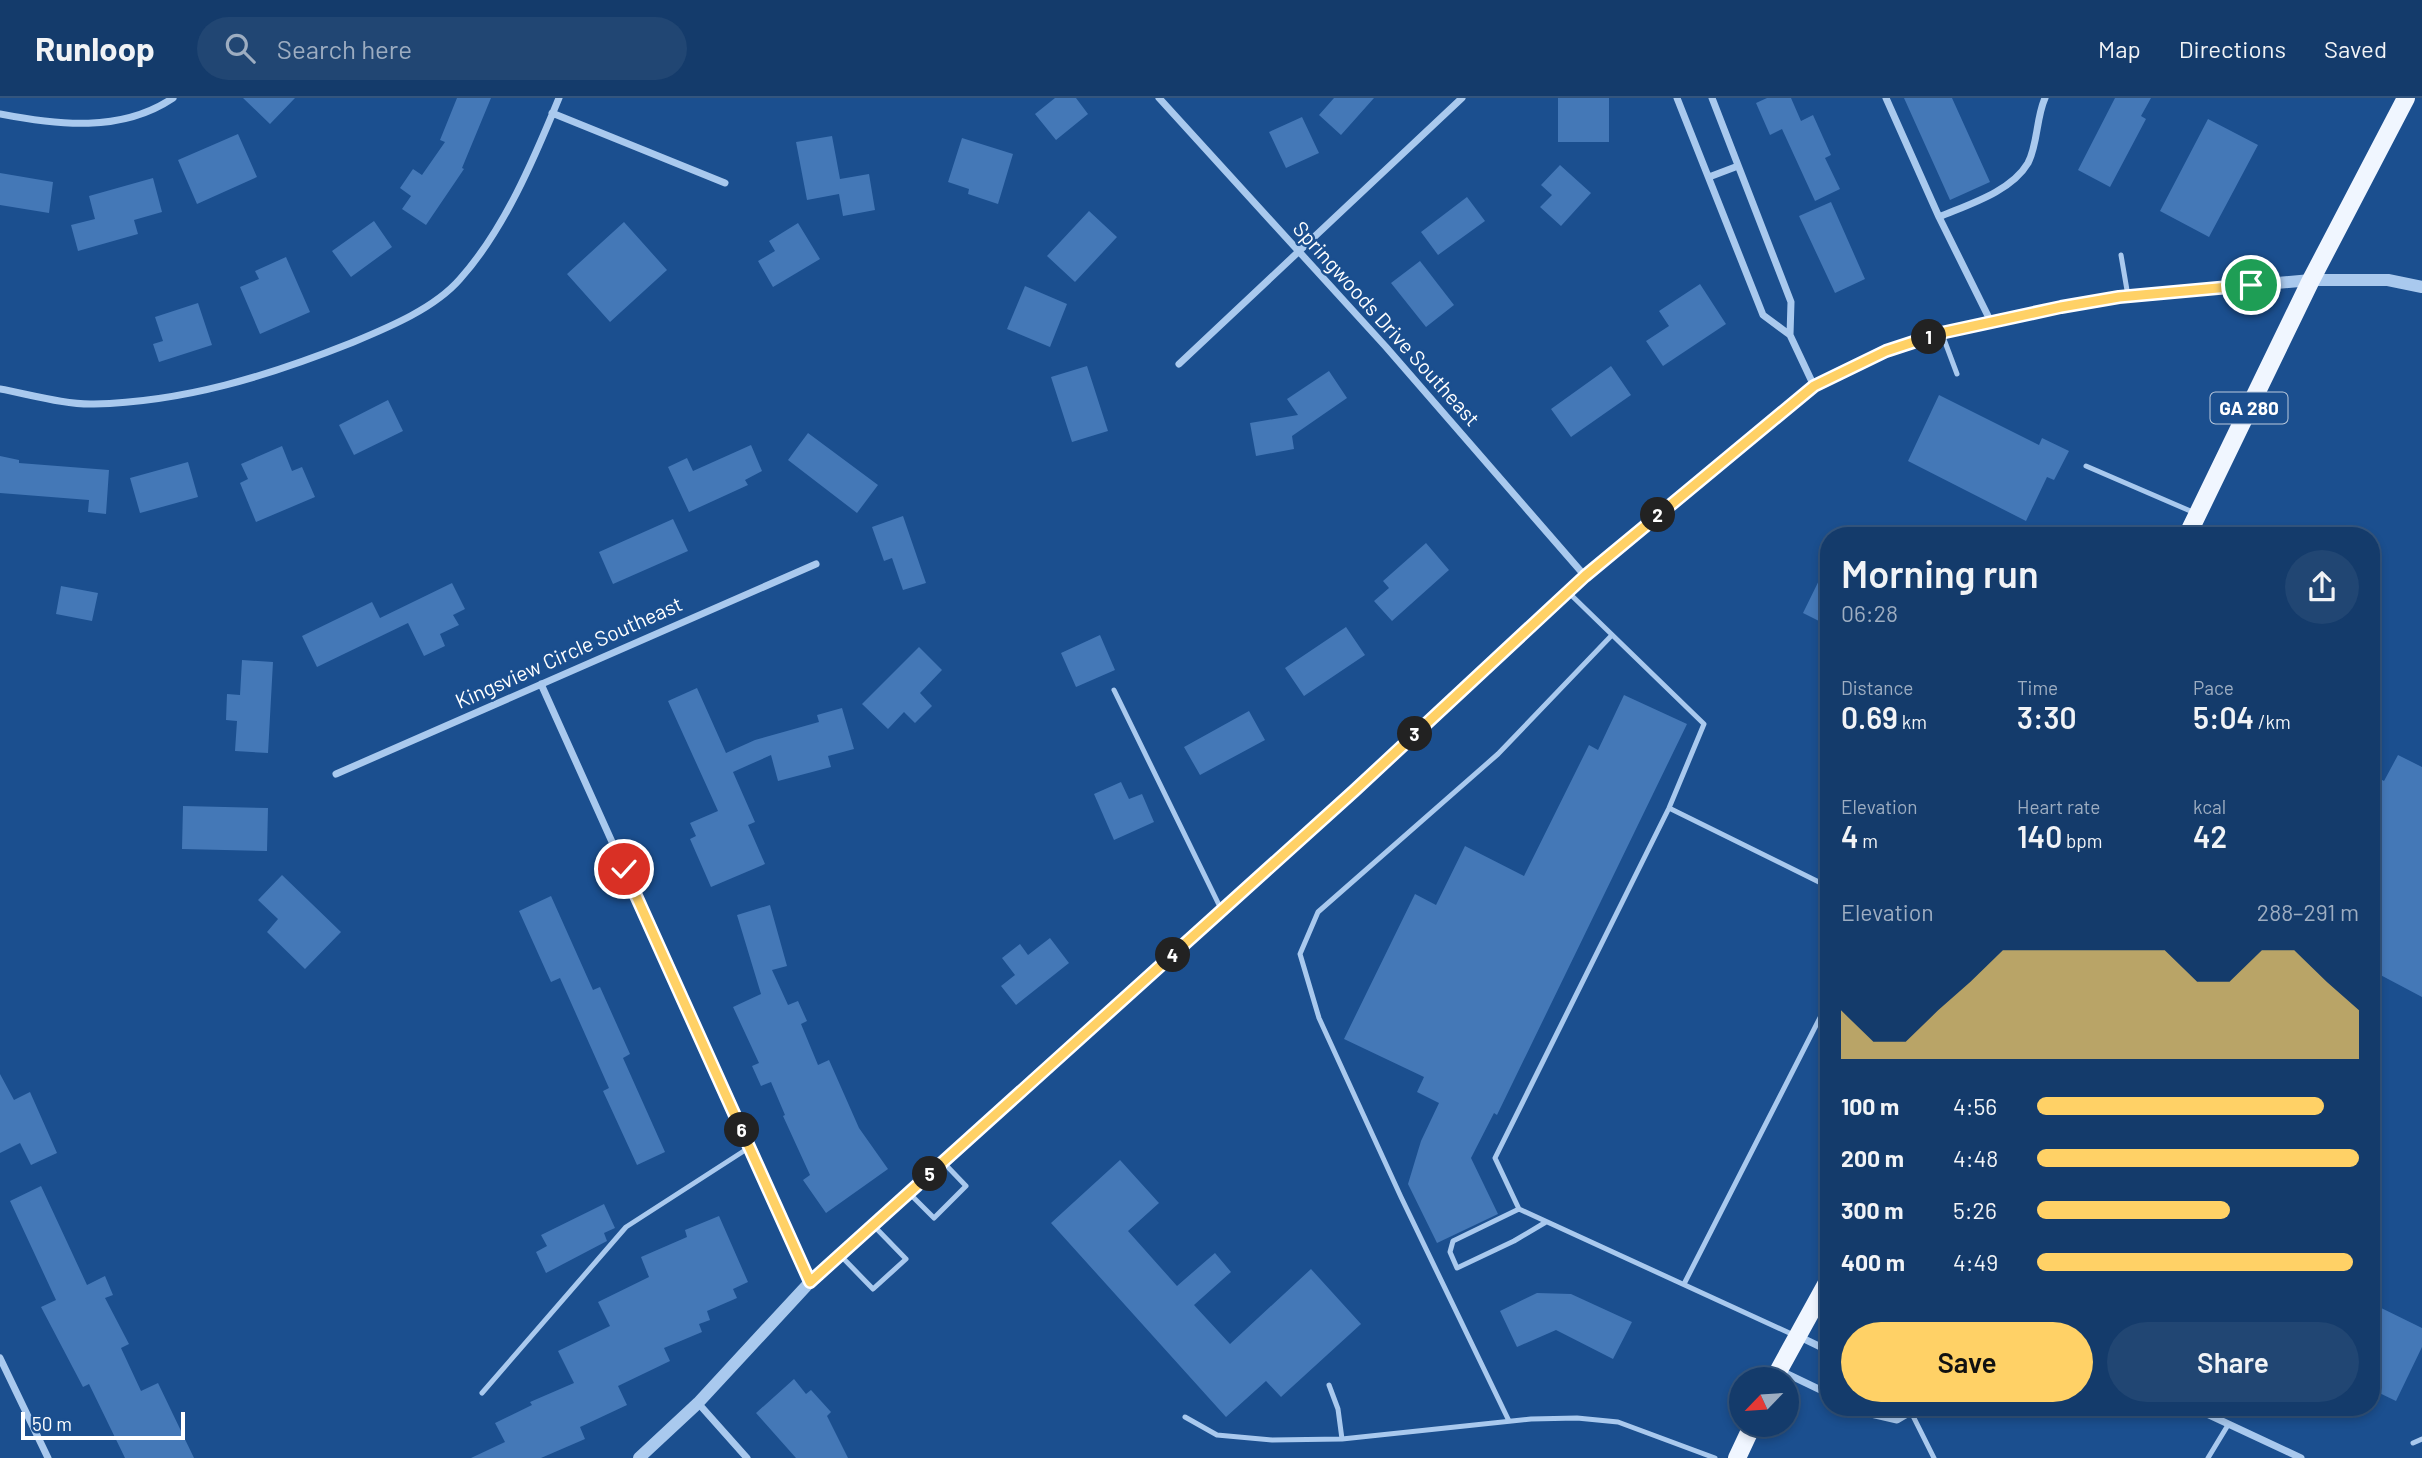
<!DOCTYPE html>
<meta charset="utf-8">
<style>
body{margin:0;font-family:Barlow,sans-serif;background:#214673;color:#f1f3f6;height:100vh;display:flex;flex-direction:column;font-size:26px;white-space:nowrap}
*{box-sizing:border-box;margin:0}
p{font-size:23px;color:#9dadc1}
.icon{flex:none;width:38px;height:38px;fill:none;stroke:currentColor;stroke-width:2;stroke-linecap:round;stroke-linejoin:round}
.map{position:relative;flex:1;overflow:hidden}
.drawer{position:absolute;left:1820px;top:429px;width:560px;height:889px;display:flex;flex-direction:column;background:#143b6b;border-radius:28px;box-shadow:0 4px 10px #0003,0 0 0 2px #33557e}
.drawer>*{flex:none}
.needle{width:46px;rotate:245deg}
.fabs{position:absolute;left:1729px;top:1269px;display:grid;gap:14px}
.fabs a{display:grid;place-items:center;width:70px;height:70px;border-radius:50%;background:#143b6b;box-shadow:0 4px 10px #0003,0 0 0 2px #33557e;font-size:35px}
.scale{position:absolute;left:21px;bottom:18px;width:164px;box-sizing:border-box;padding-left:7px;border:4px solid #fff;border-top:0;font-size:19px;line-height:24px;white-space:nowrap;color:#fff;-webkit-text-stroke:5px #1b4f8f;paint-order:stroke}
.pin{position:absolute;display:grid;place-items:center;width:60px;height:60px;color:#fff;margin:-30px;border:4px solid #fff;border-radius:50%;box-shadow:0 2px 7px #0007}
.km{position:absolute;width:35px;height:35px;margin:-18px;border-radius:50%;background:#222;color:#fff;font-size:19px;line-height:35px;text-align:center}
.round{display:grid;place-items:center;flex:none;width:74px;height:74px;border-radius:37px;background:#214673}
.summary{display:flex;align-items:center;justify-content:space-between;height:119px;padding:0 21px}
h1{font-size:38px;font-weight:600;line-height:52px}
.metrics{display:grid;grid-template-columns:repeat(3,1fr);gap:10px;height:119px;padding:7px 21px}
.metrics div{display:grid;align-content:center}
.metrics b{font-size:30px;font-weight:600}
.metrics small{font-size:19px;font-weight:400}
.metrics p{font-size:19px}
.chart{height:196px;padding:14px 21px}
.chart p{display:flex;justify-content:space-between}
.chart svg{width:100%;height:126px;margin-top:7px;fill:#ffd166;opacity:.7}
.cta{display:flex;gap:14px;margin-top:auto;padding:14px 21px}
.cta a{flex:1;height:80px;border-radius:42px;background:#ffd166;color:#111;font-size:28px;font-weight:600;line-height:80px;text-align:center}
.cta a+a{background:#214673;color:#f1f3f6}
ul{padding:0 21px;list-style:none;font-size:23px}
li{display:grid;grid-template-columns:112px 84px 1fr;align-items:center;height:52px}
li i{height:18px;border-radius:9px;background:#ffd166}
header{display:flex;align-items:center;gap:42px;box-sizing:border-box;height:98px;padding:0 35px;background:#143b6b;border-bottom:2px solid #33557e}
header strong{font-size:33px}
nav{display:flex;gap:38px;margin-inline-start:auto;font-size:24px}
.search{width:490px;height:63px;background:#214673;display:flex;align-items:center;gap:18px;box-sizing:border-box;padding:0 24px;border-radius:38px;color:#9dadc1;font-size:26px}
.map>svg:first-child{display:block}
.building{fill:#4478b7}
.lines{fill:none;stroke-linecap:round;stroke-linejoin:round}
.service{stroke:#a9c9ee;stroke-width:5}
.minor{stroke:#a9c9ee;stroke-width:7}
.tertiary{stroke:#a9c9ee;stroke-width:12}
.primary{stroke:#f0f6ff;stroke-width:18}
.route-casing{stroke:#fff;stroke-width:14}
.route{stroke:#ffd166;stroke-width:9}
.labels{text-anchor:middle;stroke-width:5;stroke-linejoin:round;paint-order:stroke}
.shield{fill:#1b4f8f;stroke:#bbcadd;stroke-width:2}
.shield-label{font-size:19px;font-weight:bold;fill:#fff}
.street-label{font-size:21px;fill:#fff;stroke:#1b4f8f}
</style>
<header>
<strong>Runloop</strong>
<div class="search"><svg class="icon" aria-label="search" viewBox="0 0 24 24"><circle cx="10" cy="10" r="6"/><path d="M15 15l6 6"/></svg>Search here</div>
<nav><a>Map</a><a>Directions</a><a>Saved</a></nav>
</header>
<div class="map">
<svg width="2422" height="1360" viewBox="0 0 2422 1360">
<rect width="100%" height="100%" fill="#1b4f8f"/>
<!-- building -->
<path class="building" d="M243,0H295L270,26Z
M457,0H491L462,70L464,71L426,127L402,111L411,98L400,90L413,71L422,77L445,44L440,42Z
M1055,0H1076L1088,16L1056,42L1035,16Z
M1334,0H1374L1341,37L1319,17Z
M1558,0H1609V44H1558Z
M1767,0H1791L1801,23L1813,17L1831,57L1825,60L1840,91L1815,103L1782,31L1770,37L1756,5Z
M1904,0H1952L1990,84L1950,102Z
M2115,0H2151L2141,18L2146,21L2110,89L2078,72Z
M1302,19L1319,55L1286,70L1269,34Z
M2208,21L2258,47L2209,139L2160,113Z
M238,36L257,79L197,106L178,62Z
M832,38L840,81L869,76L875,112L843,118L839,96L807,102L796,44Z
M962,40L1013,56L998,106L968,96L969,91L948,84Z
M1560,67L1591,95L1561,128L1540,109L1552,97L1541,87Z
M0,75L53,84L49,115L0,107Z
M153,80L162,114L134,122L138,136L78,153L71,127L95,121L89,98Z
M1467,99L1485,123L1438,157L1421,134Z
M1831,104L1865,181L1835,195L1799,118Z
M1089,113L1117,139L1075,184L1047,158Z
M374,123L392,149L351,179L332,153Z
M624,124L667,172L610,224L567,176Z
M798,125L820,161L773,189L758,163L775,153L769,143Z
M286,159L310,214L260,236L240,189L259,181L255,173Z
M1420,163L1454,207L1426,229L1391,185Z
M1700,186L1726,226L1663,268L1646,243L1669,228L1659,213Z
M1025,188L1067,206L1050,249L1007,231Z
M198,205L212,247L159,264L153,246L163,243L155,219Z
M1087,268L1108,333L1072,344L1051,279Z
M1611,268L1631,297L1571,339L1551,311Z
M1329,273L1347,300L1292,338L1294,351L1256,358L1250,325L1298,317L1287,301Z
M1939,297L2039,347L2042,340L2069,353L2054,382L2047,379L2026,423L1908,363Z
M388,302L403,333L354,357L339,327Z
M808,335L878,387L857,415L788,362Z
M751,347L762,373L745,382L748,387L689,414L668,369L687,360L693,373Z
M282,348L292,373L302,369L315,399L256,424L240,385L248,381L241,366Z
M0,358L19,362V365L109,372L106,416L88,414L89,402L0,395Z
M188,364L198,399L140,415L130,380Z
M903,418L926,485L903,492L892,460L884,463L872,429Z
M673,421L688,453L613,486L599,454Z
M1426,445L1449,472L1392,523L1374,503L1389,490L1383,483Z
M1829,462V528L1803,515Z
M452,485L465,511L453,517L459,527L440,536L445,548L424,558L408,525L317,569L302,538L372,504L380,520Z
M61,488L98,495L92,523L56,516Z
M1346,529L1365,557L1304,598L1285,570Z
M1100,537L1115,572L1076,589L1061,555Z
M919,549L942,572L920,595L932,608L915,625L904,614L888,631L862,606Z
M242,562L273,564L268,655L235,653L237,623L226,622L227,596L240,597Z
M697,590L726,655L755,642L819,624L817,617L842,610L854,651L828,658L831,669L778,683L771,657L733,674L755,724L748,727L765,766L711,789L690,741L696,738L690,725L718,713L668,603Z
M1624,597L1687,626L1497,1017L1494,1015L1471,1060L1498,1116L1437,1145L1408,1086L1421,1043L1439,1005L1417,994L1424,979L1344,941L1415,796L1436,807L1465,748L1524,778L1589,647L1598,652Z
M1249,613L1265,642L1200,677L1184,649Z
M2398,657L2422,669V899L2371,872V676L2384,683Z
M1121,684L1129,701L1142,696L1154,724L1114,742L1094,696Z
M183,708L268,710L267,753L182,751Z
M282,777L341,834L305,871L267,834L278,821L258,802Z
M551,798L593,892L600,889L630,956L623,960L665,1054L637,1067L603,993L609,990L560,880L551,884L519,813Z
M770,807L787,868L772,872L788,907L798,903L807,923L801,926L818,967L829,962L859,1030L888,1071L826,1115L803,1082L810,1077L783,1018L785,1017L771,984L761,988L752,968L759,965L733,909L761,896L737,817Z
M1050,840L1069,865L1016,907L1001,888L1015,877L1002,860L1020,846L1028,857Z
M0,976L14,1002L30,994L57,1055L31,1067L20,1045L0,1055Z
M1120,1062L1159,1105L1128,1133L1177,1188L1215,1155L1231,1174L1194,1207L1230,1246L1311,1171L1361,1226L1281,1299L1266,1283L1226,1319L1051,1125Z
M41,1088L87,1187L105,1178L113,1197L105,1200L129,1246L121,1250L141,1293L158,1285L194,1360H125L89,1286L83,1289L41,1209L56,1202L10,1103Z
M604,1106L615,1130L604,1135L607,1143L546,1175L536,1154L547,1148L541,1137Z
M719,1118L748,1184L733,1191L737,1200L707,1213L710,1222L699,1226L702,1234L664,1250L670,1263L618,1288L627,1307L580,1329L585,1341L541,1360H471L505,1344L495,1325L532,1307L530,1304L574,1285L558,1253L610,1228L598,1204L649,1179L641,1159L687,1139L685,1132Z
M1537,1195L1571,1196L1632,1224L1613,1261L1556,1232L1517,1249L1500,1213Z
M2371,1205L2422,1230V1249L2396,1303L2371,1291Z
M794,1281L806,1296L811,1292L831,1314L827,1318L848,1360H796L756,1315Z"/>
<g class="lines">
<!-- service -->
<path class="service" d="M2121,157L2128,198
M1942,236L1957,276
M2086,368L2195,415
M1568,494L1704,626L1669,710L1495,1060L1519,1111L1796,1238
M1114,592L1222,813
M1669,710L1829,789
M910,1096L934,1120L966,1088L943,1064
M1519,1111L1453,1143L1450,1154L1457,1170L1514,1143L1546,1124
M840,1157L873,1191L906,1161L873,1127
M1684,1186L1829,902
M1329,1287L1338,1311L1342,1341
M482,1295L626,1129L750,1049
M1911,1314L1934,1360
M1185,1319L1217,1337L1272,1342L1342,1341L1531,1321L1577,1320L1618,1324L1715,1360
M1509,1323L1401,1099L1319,920L1300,856L1318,814L1498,656L1612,537
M2413,1345L2422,1341
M2208,1360L2228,1327"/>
<!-- minor -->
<path class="minor" d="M1159,0L1386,249L1585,478
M1677,0L1763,217L1790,237
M1712,0L1791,204L1790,237L1814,288
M1886,0L1939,119L1991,224
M552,15L725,85
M0,16C57,27 121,35 173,0
M1709,79L1738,68
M1939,119C1967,107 2011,94 2028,65C2038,46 2036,20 2045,0
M1179,266L1462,0
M0,291C28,296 66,307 94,306C184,304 268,278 351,245C387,230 434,211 460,181C504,132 534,61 559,0
M541,586L810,1184
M336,676L816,466
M1798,1238L1829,1253
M0,1260L48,1360
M1779,1272L1829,1296
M698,1305L747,1360
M1856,1309L1871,1316L1897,1322L1919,1309
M2192,1309L2301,1360"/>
<!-- tertiary -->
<path class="tertiary" d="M639,1360L698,1305L810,1184L1354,693L1585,478L1814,288L1886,253L1941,235L2061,209L2119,199L2311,182H2388L2422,189"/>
<!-- primary -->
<path class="primary" d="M2187,438L2311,182L2406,0
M1774,1281L1829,1181
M1737,1360L1753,1326"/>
</g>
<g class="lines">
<defs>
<path id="route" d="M624,771L810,1184L1354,693L1585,478L1814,288L1886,253L1941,235L2061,209L2119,199L2251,187"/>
</defs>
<!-- route casing -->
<use href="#route" class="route-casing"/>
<!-- route -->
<use href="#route" class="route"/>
</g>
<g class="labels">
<!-- shield labels -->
<rect class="shield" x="2210.5" y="294.5" width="77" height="31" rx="5"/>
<g class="shield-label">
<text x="2249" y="317">GA 280</text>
</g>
<!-- street labels -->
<g class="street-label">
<text transform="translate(1386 226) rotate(48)" y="7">Springwoods Drive Southeast</text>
<text transform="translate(569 555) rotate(-24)" y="7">Kingsview Circle Southeast</text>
</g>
</g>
</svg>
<div class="fabs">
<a><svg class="needle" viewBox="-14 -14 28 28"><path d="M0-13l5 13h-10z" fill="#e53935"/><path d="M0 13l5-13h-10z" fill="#9dadc1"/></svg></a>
</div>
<div class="scale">50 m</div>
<div class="pin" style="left:2251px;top:187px;background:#1e9e55"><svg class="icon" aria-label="arrive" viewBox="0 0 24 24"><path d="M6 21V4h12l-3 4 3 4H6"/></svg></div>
<div class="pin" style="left:624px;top:771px;background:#d93025"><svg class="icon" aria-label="check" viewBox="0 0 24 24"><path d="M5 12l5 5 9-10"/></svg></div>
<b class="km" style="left:1929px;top:239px">1</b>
<b class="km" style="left:1658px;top:417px">2</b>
<b class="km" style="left:1415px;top:636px">3</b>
<b class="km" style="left:1173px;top:857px">4</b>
<b class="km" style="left:930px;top:1076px">5</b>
<b class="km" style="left:742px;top:1032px">6</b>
<section class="drawer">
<div class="summary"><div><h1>Morning run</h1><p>06:28</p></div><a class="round"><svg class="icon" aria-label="share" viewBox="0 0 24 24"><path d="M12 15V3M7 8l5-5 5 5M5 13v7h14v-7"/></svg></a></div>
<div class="metrics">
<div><p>Distance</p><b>0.69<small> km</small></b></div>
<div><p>Time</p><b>3:30</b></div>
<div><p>Pace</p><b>5:04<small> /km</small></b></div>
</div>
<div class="metrics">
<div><p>Elevation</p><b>4<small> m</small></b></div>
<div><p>Heart rate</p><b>140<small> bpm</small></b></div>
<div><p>kcal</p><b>42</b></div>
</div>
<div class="chart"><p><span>Elevation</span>288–291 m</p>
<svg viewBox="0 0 160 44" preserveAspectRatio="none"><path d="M0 44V27L10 38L20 38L30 27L40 17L50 6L60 6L70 6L80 6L90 6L100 6L110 17L120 17L130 6L140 6L150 17L160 27V44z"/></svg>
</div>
<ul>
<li><b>100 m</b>4:56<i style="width:89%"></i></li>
<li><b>200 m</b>4:48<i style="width:100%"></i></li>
<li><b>300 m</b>5:26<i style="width:60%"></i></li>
<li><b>400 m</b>4:49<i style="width:98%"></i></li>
</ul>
<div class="cta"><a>Save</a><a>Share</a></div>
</section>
</div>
